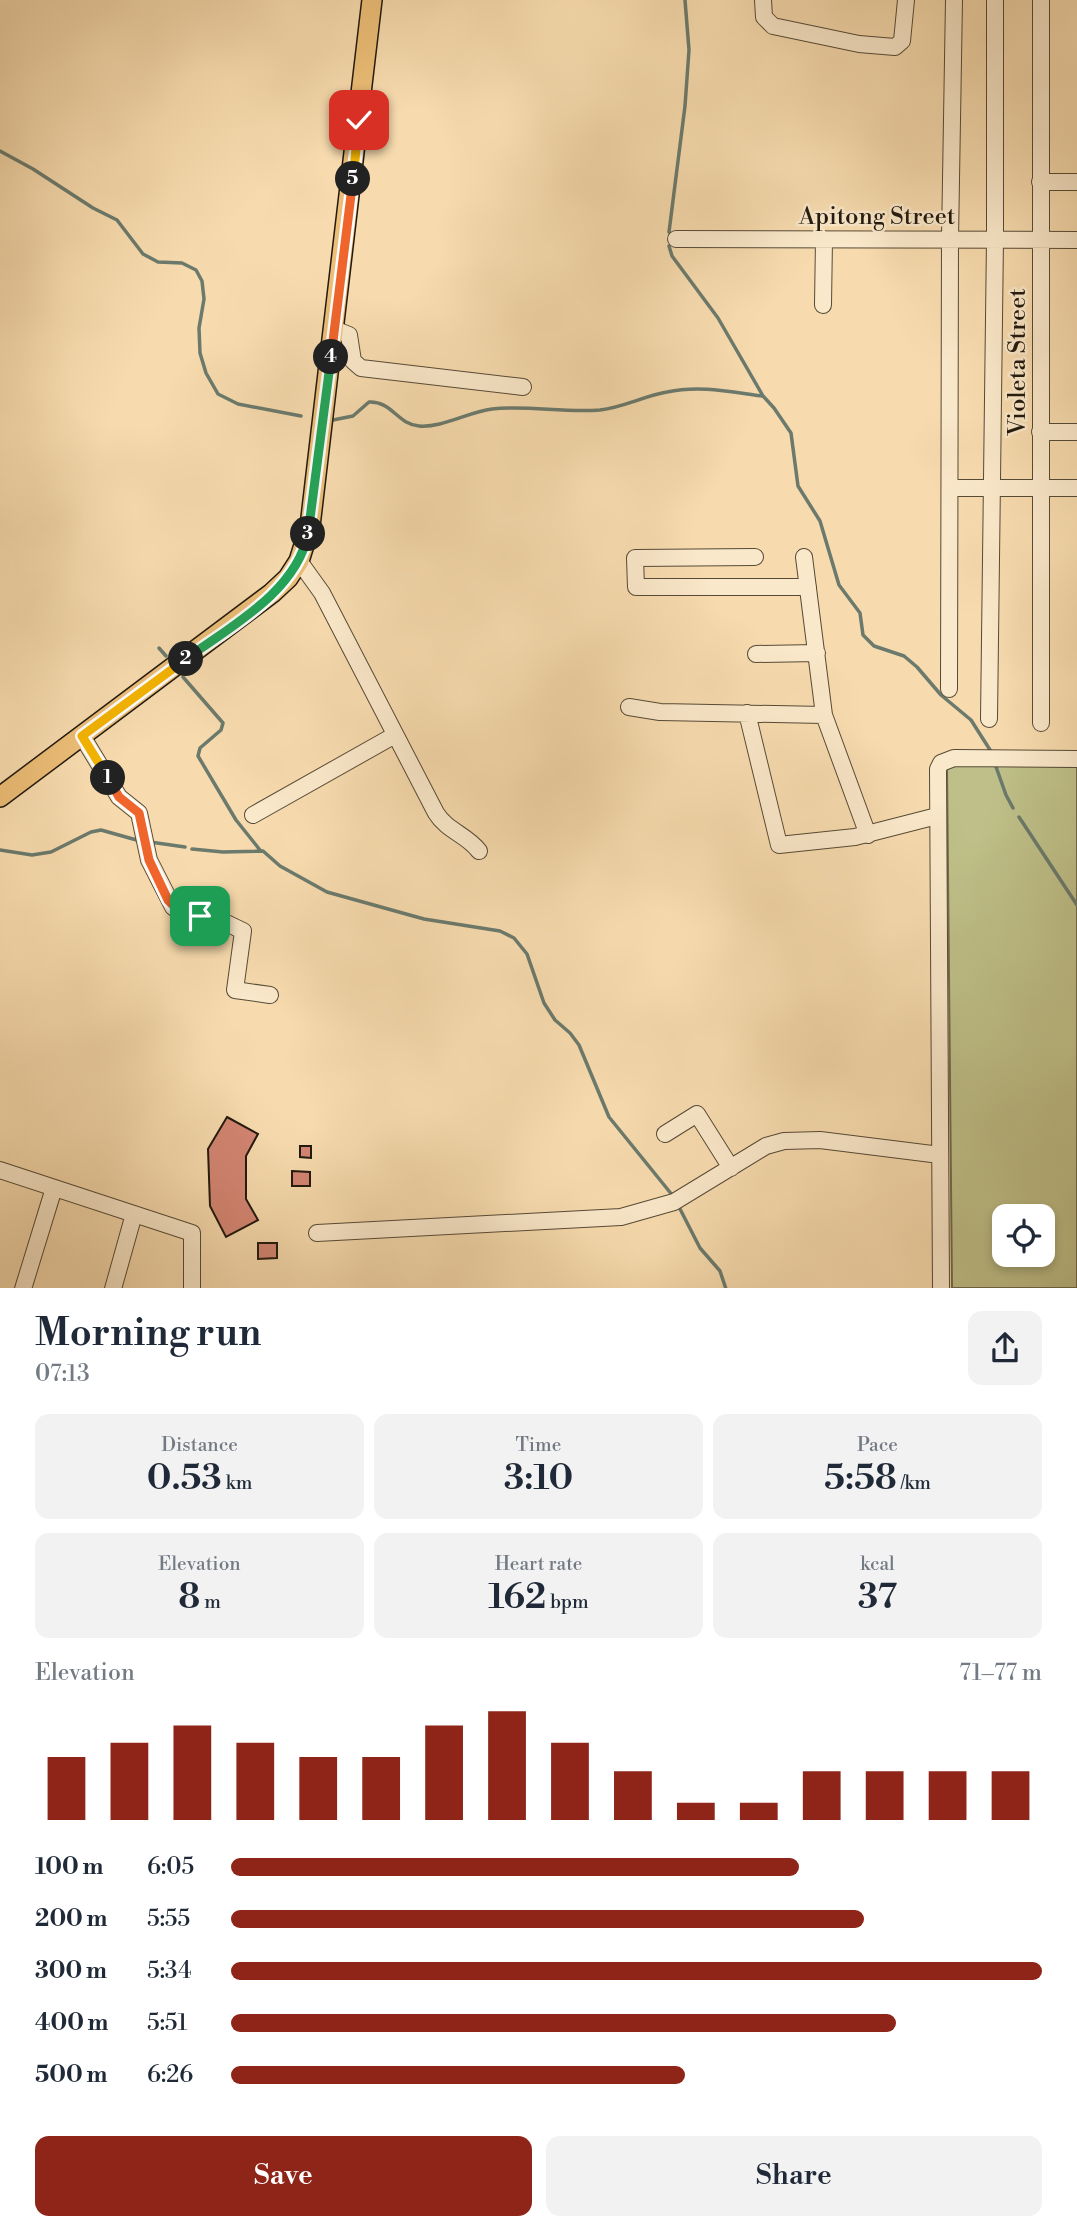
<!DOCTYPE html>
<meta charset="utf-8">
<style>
body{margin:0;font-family:"Libre Bodoni",serif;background:#f2f2f3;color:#1f2937;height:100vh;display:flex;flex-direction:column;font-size:26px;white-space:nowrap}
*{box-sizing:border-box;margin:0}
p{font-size:23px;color:#747a83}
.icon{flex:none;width:38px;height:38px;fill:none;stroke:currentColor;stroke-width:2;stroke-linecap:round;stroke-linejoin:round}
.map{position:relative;height:1288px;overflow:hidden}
.panel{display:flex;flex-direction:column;background:#fff;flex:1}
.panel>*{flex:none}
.buttons{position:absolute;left:992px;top:1204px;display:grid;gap:14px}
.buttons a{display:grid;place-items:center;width:63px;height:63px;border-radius:14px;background:#fff;box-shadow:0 4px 10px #0003;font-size:35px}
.pin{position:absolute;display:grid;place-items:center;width:60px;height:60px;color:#fff;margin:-30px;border-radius:14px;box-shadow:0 4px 10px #0006}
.km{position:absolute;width:35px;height:35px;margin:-18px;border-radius:50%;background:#222;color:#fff;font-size:19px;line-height:35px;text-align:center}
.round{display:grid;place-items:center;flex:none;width:74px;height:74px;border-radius:14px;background:#f2f2f3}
.summary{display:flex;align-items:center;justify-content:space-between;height:119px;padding:0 35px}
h1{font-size:38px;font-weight:600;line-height:52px}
.metrics{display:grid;grid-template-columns:repeat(3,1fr);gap:10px;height:119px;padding:7px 35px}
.metrics div{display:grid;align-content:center;border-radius:14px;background:#f2f2f3;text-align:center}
.metrics b{font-size:35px;font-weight:600}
.metrics small{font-size:19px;font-weight:400}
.metrics p{font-size:19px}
.chart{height:196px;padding:14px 35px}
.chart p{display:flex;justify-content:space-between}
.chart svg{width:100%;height:126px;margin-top:7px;stroke:#8f2418;stroke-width:6}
.button{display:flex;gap:14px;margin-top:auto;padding:14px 35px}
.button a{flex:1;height:80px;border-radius:14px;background:#8f2418;color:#fff;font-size:28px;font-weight:600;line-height:80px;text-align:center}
.button a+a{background:#f2f2f3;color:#1f2937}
ul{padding:0 35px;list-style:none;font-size:23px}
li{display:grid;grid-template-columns:112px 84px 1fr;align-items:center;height:52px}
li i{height:18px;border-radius:9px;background:#8f2418}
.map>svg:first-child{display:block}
.green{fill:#bfc089;stroke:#706c4c;stroke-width:2;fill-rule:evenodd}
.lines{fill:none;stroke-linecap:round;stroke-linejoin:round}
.stream{stroke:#6b7a6d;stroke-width:3.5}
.building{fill:#d48674;stroke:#21190e;stroke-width:2}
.minor-casing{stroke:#564a36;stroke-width:18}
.major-casing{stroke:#21190e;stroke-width:22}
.minor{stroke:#fae8ca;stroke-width:16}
.major{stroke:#ecbe77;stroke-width:19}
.split-1-casing{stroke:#fff;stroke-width:14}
.split-2-casing{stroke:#fff;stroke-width:14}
.split-3-casing{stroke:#fff;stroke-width:14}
.split-4-casing{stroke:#fff;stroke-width:14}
.split-5-casing{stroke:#fff;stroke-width:14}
.split-6-casing{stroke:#fff;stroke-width:14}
.split-1{stroke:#f0652b;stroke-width:9}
.split-2{stroke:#f5b400;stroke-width:9}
.split-3{stroke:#22a559;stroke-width:9}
.split-4{stroke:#22a559;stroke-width:9}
.split-5{stroke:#f0652b;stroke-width:9}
.split-6{stroke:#f5b400;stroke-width:9}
.labels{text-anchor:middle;stroke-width:5;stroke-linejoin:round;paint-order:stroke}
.street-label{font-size:24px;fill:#21190e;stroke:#fae8ca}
</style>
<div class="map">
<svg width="1077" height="1289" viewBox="0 0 1077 1289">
<rect width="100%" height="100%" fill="#f7dbae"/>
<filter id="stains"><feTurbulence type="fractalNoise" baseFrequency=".00286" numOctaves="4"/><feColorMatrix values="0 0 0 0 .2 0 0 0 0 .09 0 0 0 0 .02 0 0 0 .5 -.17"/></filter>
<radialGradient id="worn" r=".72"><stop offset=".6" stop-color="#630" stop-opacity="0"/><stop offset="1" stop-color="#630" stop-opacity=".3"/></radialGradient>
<!-- green -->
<path class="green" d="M947,766H1077V1288H952ZM1004,1216H1043V1255H1004Z"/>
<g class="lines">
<!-- stream -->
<path class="stream" d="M0,151L33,169L93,208L117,220L143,254L158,262L182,263L196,270L202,281L204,299L199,328L200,353L206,373L218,394L238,404L301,416
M669,232L685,106L689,50L685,0
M669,246L672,256L718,318L763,396L774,408L791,433L798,486L820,521L839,585L860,613L863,635L874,646L904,656L917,667L941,695L971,720L992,753
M333,420L353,416L369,402C392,401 397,424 419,426C442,428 468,412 492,409C527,405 564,413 600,410C624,407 644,396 667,392C700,385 731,392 763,396
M159,648L166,656
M183,677L223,723L221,730L200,748L198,756L236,820L260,850
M995,764L1006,795L1013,808
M1019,817L1077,905
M150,842L185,847
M192,849L223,852L263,851L280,866L327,892L424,919L500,931L514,938L527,954L544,1003L555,1020L570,1033L579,1045L609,1117L673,1196
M0,850L32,855L51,852L91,832L101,830L140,841
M678,1205L700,1248L720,1271L726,1289"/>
</g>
<!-- building -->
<path class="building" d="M227,1117L258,1134L246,1156V1199L258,1220L226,1237L210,1206L208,1149Z
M300,1146H311V1158L300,1157Z
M292,1171L310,1172V1186H292Z
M258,1243H277V1258L258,1259Z"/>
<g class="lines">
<defs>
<path id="minor" d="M763,0L764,17L773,26L859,44L895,47L902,41L906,0
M1040,182H1077
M676,239L1077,240
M823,305L824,239
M334,329L349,335L353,361L361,368L523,387
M1040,432H1077
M950,488H1077
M755,557L635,558L636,587H808
M804,557L824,715L868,835
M299,561L322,593L436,813C447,831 467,835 479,851
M756,654L817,653
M949,689L950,239L954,0
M629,707L660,712L824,715
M747,713L779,845L855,837L937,816
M989,719L995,239V0
M1041,723V0
M82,736L119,797L139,813L149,860L173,907L182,914L218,919L243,931L235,990L270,995
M253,815L395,735
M665,1134L697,1114L731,1168
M0,1170L192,1233V1289
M317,1233L621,1217L674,1202L766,1146L784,1141L820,1140L940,1155
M23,1289L54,1188
M113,1289L134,1214
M941,1289L938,769L941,763L954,758L1077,759"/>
<path id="major" d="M0,797L272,593L288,578L299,561L310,526L372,0"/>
</defs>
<!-- minor casing -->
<use href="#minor" class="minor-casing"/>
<!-- major casing -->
<use href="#major" class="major-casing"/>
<!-- minor -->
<use href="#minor" class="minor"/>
<!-- major -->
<use href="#major" class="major"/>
</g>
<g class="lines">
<defs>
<path id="split-1" d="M108,778L119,797L139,813L149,860L168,900L182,914L200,916"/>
<path id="split-2" d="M108,778L82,736L186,659"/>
<path id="split-3" d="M186,659C231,626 296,592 308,534"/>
<path id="split-4" d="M308,534L331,357"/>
<path id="split-5" d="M331,357L353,179"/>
<path id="split-6" d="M353,179L359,120"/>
</defs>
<!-- split-1 casing -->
<use href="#split-1" class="split-1-casing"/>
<!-- split-2 casing -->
<use href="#split-2" class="split-2-casing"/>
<!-- split-3 casing -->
<use href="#split-3" class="split-3-casing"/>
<!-- split-4 casing -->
<use href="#split-4" class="split-4-casing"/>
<!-- split-5 casing -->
<use href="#split-5" class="split-5-casing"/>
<!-- split-6 casing -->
<use href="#split-6" class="split-6-casing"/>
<!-- split-1 -->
<use href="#split-1" class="split-1"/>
<!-- split-2 -->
<use href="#split-2" class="split-2"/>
<!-- split-3 -->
<use href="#split-3" class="split-3"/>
<!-- split-4 -->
<use href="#split-4" class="split-4"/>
<!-- split-5 -->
<use href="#split-5" class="split-5"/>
<!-- split-6 -->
<use href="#split-6" class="split-6"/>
</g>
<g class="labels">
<!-- street labels -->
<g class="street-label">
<text x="877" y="224">Apitong Street</text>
<text transform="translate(1017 362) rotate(-90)" y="8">Violeta Street</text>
</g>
</g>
<rect width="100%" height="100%" filter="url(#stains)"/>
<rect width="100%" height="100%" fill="url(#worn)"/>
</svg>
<div class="buttons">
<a><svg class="icon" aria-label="locate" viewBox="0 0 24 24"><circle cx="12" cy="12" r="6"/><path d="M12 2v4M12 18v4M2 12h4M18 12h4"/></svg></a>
</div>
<div class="pin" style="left:200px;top:916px;background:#1e9e55"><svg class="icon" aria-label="arrive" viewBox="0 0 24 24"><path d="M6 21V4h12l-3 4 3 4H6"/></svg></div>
<div class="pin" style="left:359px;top:120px;background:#d93025"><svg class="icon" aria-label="check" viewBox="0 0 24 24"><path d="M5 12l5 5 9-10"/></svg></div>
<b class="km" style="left:108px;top:778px">1</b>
<b class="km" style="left:186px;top:659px">2</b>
<b class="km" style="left:308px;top:534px">3</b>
<b class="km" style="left:331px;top:357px">4</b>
<b class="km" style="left:353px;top:179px">5</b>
</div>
<section class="panel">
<div class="summary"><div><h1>Morning run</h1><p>07:13</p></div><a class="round"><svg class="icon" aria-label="share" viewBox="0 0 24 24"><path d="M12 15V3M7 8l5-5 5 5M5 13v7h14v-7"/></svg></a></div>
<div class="metrics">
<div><p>Distance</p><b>0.53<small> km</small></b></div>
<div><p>Time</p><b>3:10</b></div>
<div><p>Pace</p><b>5:58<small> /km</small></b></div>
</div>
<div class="metrics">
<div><p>Elevation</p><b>8<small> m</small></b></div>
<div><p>Heart rate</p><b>162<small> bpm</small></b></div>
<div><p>kcal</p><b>37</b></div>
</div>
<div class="chart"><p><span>Elevation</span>71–77 m</p>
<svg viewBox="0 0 160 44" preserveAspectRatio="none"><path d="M5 44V22M15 44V17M25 44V11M35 44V17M45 44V22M55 44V22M65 44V11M75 44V6M85 44V17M95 44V27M105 44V38M115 44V38M125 44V27M135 44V27M145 44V27M155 44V27"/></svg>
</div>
<ul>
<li><b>100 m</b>6:05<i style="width:70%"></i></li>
<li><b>200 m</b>5:55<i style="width:78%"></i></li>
<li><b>300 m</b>5:34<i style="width:100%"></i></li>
<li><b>400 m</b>5:51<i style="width:82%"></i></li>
<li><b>500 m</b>6:26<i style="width:56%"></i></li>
</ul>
<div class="button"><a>Save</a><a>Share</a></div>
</section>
